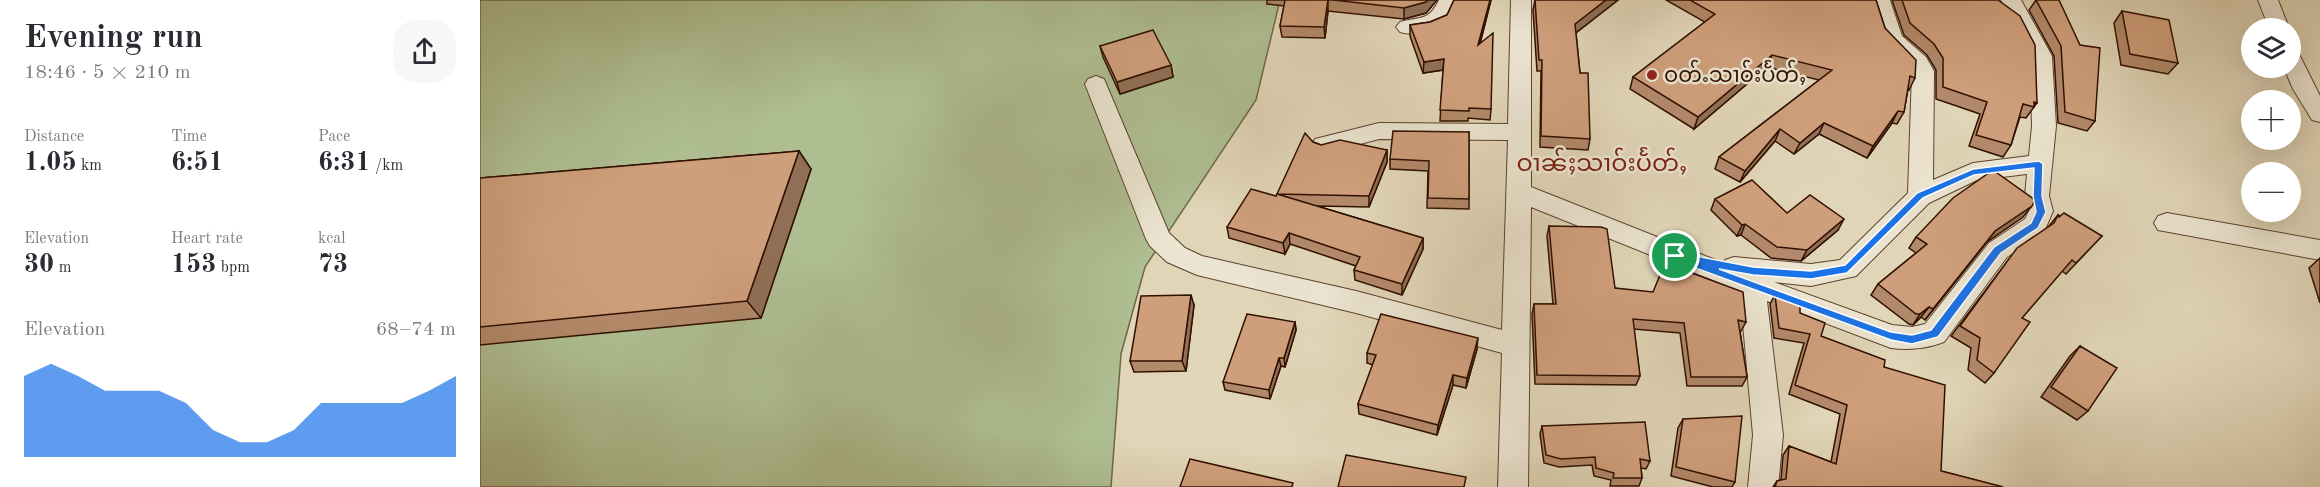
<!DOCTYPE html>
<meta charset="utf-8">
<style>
body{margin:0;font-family:"Old Standard TT","Noto Sans Myanmar",serif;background:#f7f7f7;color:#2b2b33;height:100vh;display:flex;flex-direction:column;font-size:22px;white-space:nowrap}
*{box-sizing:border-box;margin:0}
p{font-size:20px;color:#7c7c81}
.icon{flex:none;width:33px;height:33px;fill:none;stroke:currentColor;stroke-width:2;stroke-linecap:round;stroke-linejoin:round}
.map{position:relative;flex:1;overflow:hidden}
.panel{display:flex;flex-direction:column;background:#fff;width:480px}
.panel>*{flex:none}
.tools{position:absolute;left:1761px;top:18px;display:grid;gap:12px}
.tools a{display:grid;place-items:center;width:60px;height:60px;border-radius:50%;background:#fff;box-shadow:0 6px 24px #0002;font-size:30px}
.pin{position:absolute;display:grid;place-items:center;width:51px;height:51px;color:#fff;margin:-26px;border:3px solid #fff;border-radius:50%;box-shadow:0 2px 6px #0007}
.round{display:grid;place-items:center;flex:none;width:63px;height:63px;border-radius:24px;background:#f7f7f7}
.overview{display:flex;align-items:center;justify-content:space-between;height:102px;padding:0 24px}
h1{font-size:33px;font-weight:700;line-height:45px}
.figures{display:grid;grid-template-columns:repeat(3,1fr);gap:9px;height:102px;padding:6px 24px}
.figures div{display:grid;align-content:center}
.figures b{font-size:26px;font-weight:700}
.figures small{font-size:16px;font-weight:400}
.figures p{font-size:16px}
.chart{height:168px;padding:12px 24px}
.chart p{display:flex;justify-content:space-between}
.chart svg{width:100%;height:108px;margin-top:6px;fill:#1a73e8;opacity:.7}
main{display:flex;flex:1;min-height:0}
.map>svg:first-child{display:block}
.green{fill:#aebe91;stroke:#6f6748;stroke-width:1.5}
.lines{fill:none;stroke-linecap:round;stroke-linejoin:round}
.minor-casing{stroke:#5c412e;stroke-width:2}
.minor{fill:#ebe4d0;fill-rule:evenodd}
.wall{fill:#b2896a;stroke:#301000;stroke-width:1.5}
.shaded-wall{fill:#916f56;stroke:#301000;stroke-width:1.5}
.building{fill:#cf9f7b;stroke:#301000;stroke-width:1.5}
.route{fill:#1a73e8;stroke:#fff;stroke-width:1.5;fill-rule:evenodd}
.poi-dot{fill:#8f2418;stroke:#ebe4d0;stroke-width:2}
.labels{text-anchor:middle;stroke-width:5;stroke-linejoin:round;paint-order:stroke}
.poi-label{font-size:21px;fill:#301000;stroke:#ebe4d0;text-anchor:start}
.quarter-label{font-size:24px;fill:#7a1f14;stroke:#ebe4d0}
</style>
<main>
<section class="panel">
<div class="overview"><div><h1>Evening run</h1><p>18:46 · 5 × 210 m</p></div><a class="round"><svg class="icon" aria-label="share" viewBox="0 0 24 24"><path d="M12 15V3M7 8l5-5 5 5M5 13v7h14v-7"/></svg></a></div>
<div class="figures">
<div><p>Distance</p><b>1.05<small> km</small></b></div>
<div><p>Time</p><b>6:51</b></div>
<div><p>Pace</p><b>6:31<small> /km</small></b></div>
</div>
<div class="figures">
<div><p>Elevation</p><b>30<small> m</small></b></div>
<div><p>Heart rate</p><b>153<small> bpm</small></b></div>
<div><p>kcal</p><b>73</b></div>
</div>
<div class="chart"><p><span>Elevation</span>68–74 m</p>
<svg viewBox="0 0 160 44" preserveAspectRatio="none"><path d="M0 44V11L10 6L20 11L30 17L40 17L50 17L60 22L70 33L80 38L90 38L100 33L110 22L120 22L130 22L140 22L150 17L160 11V44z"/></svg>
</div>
</section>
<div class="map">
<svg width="1840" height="487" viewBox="0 0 1840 487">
<rect width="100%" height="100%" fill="#e0d5b7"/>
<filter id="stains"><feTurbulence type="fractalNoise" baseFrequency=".00333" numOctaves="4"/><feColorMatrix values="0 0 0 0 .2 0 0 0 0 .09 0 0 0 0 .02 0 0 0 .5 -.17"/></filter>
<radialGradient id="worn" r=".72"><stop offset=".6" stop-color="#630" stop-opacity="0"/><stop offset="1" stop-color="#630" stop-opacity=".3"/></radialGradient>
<!-- green -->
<path class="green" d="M0,0H800L776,100L665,267L641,354L631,487H0Z"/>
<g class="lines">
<defs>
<path id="minor" d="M959,0H979L965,24C953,32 933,36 920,32L916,27L920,22C941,16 948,22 959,0Z
M1031,0H1051V187L1243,263L1245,260L1254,257L1331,264L1360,260L1428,193L1432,71L1401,39L1390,0H1410L1422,36L1446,57L1454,71L1453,180L1493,163L1549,156L1552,126L1550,56L1521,0H1541L1572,56L1576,126L1569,196L1573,211L1564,232L1527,257L1464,342C1445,349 1430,350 1411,348L1287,301L1303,435L1298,487H1268L1273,435L1260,291L1051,207L1048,487H1018L1022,353L876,313L717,275L687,262L670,246L666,239L605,84L608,79L616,76L624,79L689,233L705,248L722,256L876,291L1022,330L1028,140L899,139L843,154L835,151L831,145L835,139L899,123L1028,124ZM1547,174L1545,196L1549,211L1545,219L1509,243L1445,324L1432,327L1412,325L1294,282L1331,286L1376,276L1449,203L1497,180Z
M1778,0H1798L1809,28H1789Z
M1810,50L1818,52L1840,96V122L1832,120L1813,89L1804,68H1810Z
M1687,213L1840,240V260L1678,230L1674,223L1678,216Z"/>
</defs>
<!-- minor casing -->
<use href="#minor" class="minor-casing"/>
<!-- minor -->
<use href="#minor" class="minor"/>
</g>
<!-- wall -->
<path class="wall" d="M787,0H957L946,13L924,19L848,11L845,38L802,37L800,26L804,6L787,4Z
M974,0H1011L1000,43L1011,109L1010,120L988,118V121H960L963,70L943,73L930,36V25L950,22L967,15Z
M1055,0H1138L1096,33L1100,73L1110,139L1108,150L1060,147L1061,71H1057L1053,10Z
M1186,0H1396L1405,28L1435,78L1429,90L1428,89L1424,112L1417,124L1412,123L1387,158L1339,134L1314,154L1295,141L1260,182L1235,169L1239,157L1339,80L1287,67L1214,129L1150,89L1153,77L1225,22Z
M1412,0H1518L1557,103L1546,118L1540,117L1531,145L1523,157L1489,146L1500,114L1456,99V70L1447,55L1424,35Z
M1556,0L1600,45L1615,121L1607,131L1578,123L1574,56L1549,10Z
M1642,11L1698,63L1688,74L1641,65L1634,23Z
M620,46L691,65L693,77L640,94L623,57Z
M989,132V209L947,208L948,171L910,169V159Z
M833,142L841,145L907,150V162L889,207L837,206L943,238V249L922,295L875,280L874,270L876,266L810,244L805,254L749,238L747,227L796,196Z
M319,151L331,169L281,318L0,345V178Z
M1235,199L1307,213L1358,230L1321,261L1291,258L1261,235L1257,236L1231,210Z
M1578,215L1622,236L1586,274L1582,271L1542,318L1514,373L1505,383L1488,370L1491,348L1471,336L1529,259L1569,226Z
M1543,217L1507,242L1445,320L1441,317L1433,325L1429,324L1391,295L1398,284L1436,253L1429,248L1436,237Z
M1069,226L1135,288L1266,322L1261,331H1260L1267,377L1262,386H1207L1200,333L1154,329L1160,376L1156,385L1055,384L1052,314L1054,304H1073L1067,236Z
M1840,258V303L1829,268Z
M1295,295L1320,313L1341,336L1404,367L1461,471L1523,487H1293L1297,481L1301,480L1303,455L1309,446L1351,462L1360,414L1309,394L1324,343L1294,338L1290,304Z
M714,305L706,371L654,372L650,361Z
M815,322L816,330L805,367L801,366L790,399L745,390L743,382Z
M1600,346L1608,411L1597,420L1561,397L1590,356Z
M997,349L986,388L973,385L957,435L879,414L878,404L893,365L887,363V353Z
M1203,419L1255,482L1252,487H1233L1191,476L1198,428Z
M1062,426L1170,461L1166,469L1161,468L1162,478L1159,486H1130L1131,480L1114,476L1112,465L1079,467L1064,463L1060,434Z"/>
<!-- shaded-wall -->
<path class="shaded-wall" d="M848,0V11L845,38L844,27Z
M948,0H957L946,13L924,19V8Z
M1010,0H1011L997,56L998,45Z
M1126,0H1138L1093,35L1095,24Z
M1292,55L1287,67L1214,129L1218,117Z
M964,59L963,70L943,73L944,62Z
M691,65L693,77L640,94L637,82Z
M1418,111L1412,123L1387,158L1393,146Z
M1344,123L1339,134L1314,154L1320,143Z
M1300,129L1295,141L1260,182L1265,171Z
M907,150V162L889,207V196Z
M319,151L331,169L281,318L267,301Z
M1552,206L1543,217L1507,242L1445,320L1515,231Z
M1364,219L1358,230L1321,261L1327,250Z
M1265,224L1261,235L1257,236L1262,225Z
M809,233L810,244L805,254L803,243Z
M943,238V249L922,295V284Z
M711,295L714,305L706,371L702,361Z
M1449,307L1441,317L1433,325L1440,314Z
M815,322L816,330L805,367L804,358Z
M998,338L997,349L986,388L987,378Z
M799,358L801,366L790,399L789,390Z
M973,375V385L957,435L958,425Z"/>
<!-- building -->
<path class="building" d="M805,0H848L844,27L800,26Z
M853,0H948L946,2L924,8Z
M974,0H1010L998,45L1013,33L1011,109L989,108V111L960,110L964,59L944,62L930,25L950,22L967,15Z
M1055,0H1126L1095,24L1100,73H1108L1110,139L1061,136L1062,60H1059Z
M1210,0H1396L1405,28L1436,60L1435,78L1430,76L1424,112L1418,111L1393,146L1344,123L1320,143L1300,129L1265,171L1239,157L1352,70L1292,55L1218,117L1153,77L1235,14Z
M1422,0H1518L1540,16L1555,45L1557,103L1554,102V107L1543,104L1531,145L1496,135L1507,102L1463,87V58L1454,44L1430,23Z
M1556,0H1579L1600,45L1620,48L1615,121L1585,112L1581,46Z
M1642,11L1689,20L1698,63L1650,54Z
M673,30L691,65L637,82L620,46Z
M913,131L989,132V199L948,198L949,161L910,159Z
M825,133L833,142L841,145L860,140L907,150L889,196L797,194Z
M319,151L267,301L0,327V178Z
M1513,170L1555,200L1552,206L1515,231L1453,309L1449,307L1440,314H1436L1398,284L1447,244L1436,237L1473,198Z
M1272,180L1307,213L1330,195L1364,219L1327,250L1297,247L1265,224L1262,225L1235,199Z
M771,189L796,196L797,194L943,238L922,284L874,270L880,257L809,233L803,243L747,227Z
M1584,213L1622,236L1596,263L1592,260L1542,318L1550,322L1514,373L1497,360L1500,338L1480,326L1537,248L1574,223L1578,215L1579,217Z
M1069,226L1121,227L1127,229L1135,288L1173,292L1185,263L1263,292L1266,322L1258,320L1267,377H1211L1204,323L1153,319L1160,376L1057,375L1054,304H1076Z
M711,295L702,361H650L661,296Z
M1295,295L1320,304V313L1345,323L1341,336L1405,360L1404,367L1465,385L1461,471L1523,487H1295L1297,481L1306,479L1309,446L1356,464L1367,405L1315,385L1330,334L1299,328Z
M767,314L815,322L804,358H799L789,390L743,382Z
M901,314L998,338L987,378L973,375L958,425L878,404L896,355L887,353Z
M1600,346L1637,368L1608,411L1571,387Z
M1262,416L1255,482L1196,467L1203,419Z
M1165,422L1170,461L1160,459L1162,478H1133L1134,473L1116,468L1115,457L1081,459L1066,455L1062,426Z
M866,455L986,477L984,487H858Z
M710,459L813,483L812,487H700Z"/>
<!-- route -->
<path class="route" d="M1559,161L1563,164L1562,196L1566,212L1558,228L1521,253L1458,337L1454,338L1432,344L1411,340L1191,259L1190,256L1195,252L1273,267L1331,271L1365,265L1437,193L1493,169ZM1554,168L1553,196L1556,212L1551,223L1514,247L1451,330L1432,335L1411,332L1239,269L1273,275L1331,279L1367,273L1443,198L1494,175Z"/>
<!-- markers -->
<circle class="poi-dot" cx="1172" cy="75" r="6"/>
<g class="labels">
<!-- poi labels -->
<g class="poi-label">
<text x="1184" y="82">ဝတ်ႉသၢဝ်းပႅတ်ႇ</text>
</g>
<!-- quarter labels -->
<g class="quarter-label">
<text x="1122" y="171">ဝၢၼ်ႈသၢဝ်းပႅတ်ႇ</text>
</g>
</g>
<rect width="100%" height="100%" filter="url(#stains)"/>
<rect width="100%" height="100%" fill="url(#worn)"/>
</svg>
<div class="tools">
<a><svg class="icon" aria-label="layers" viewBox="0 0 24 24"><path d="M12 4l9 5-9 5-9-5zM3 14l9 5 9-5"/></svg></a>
<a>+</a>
<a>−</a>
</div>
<div class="pin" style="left:1195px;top:256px;background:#1e9e55"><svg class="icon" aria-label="arrive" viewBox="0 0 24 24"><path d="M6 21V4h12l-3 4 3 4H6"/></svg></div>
</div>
</main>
